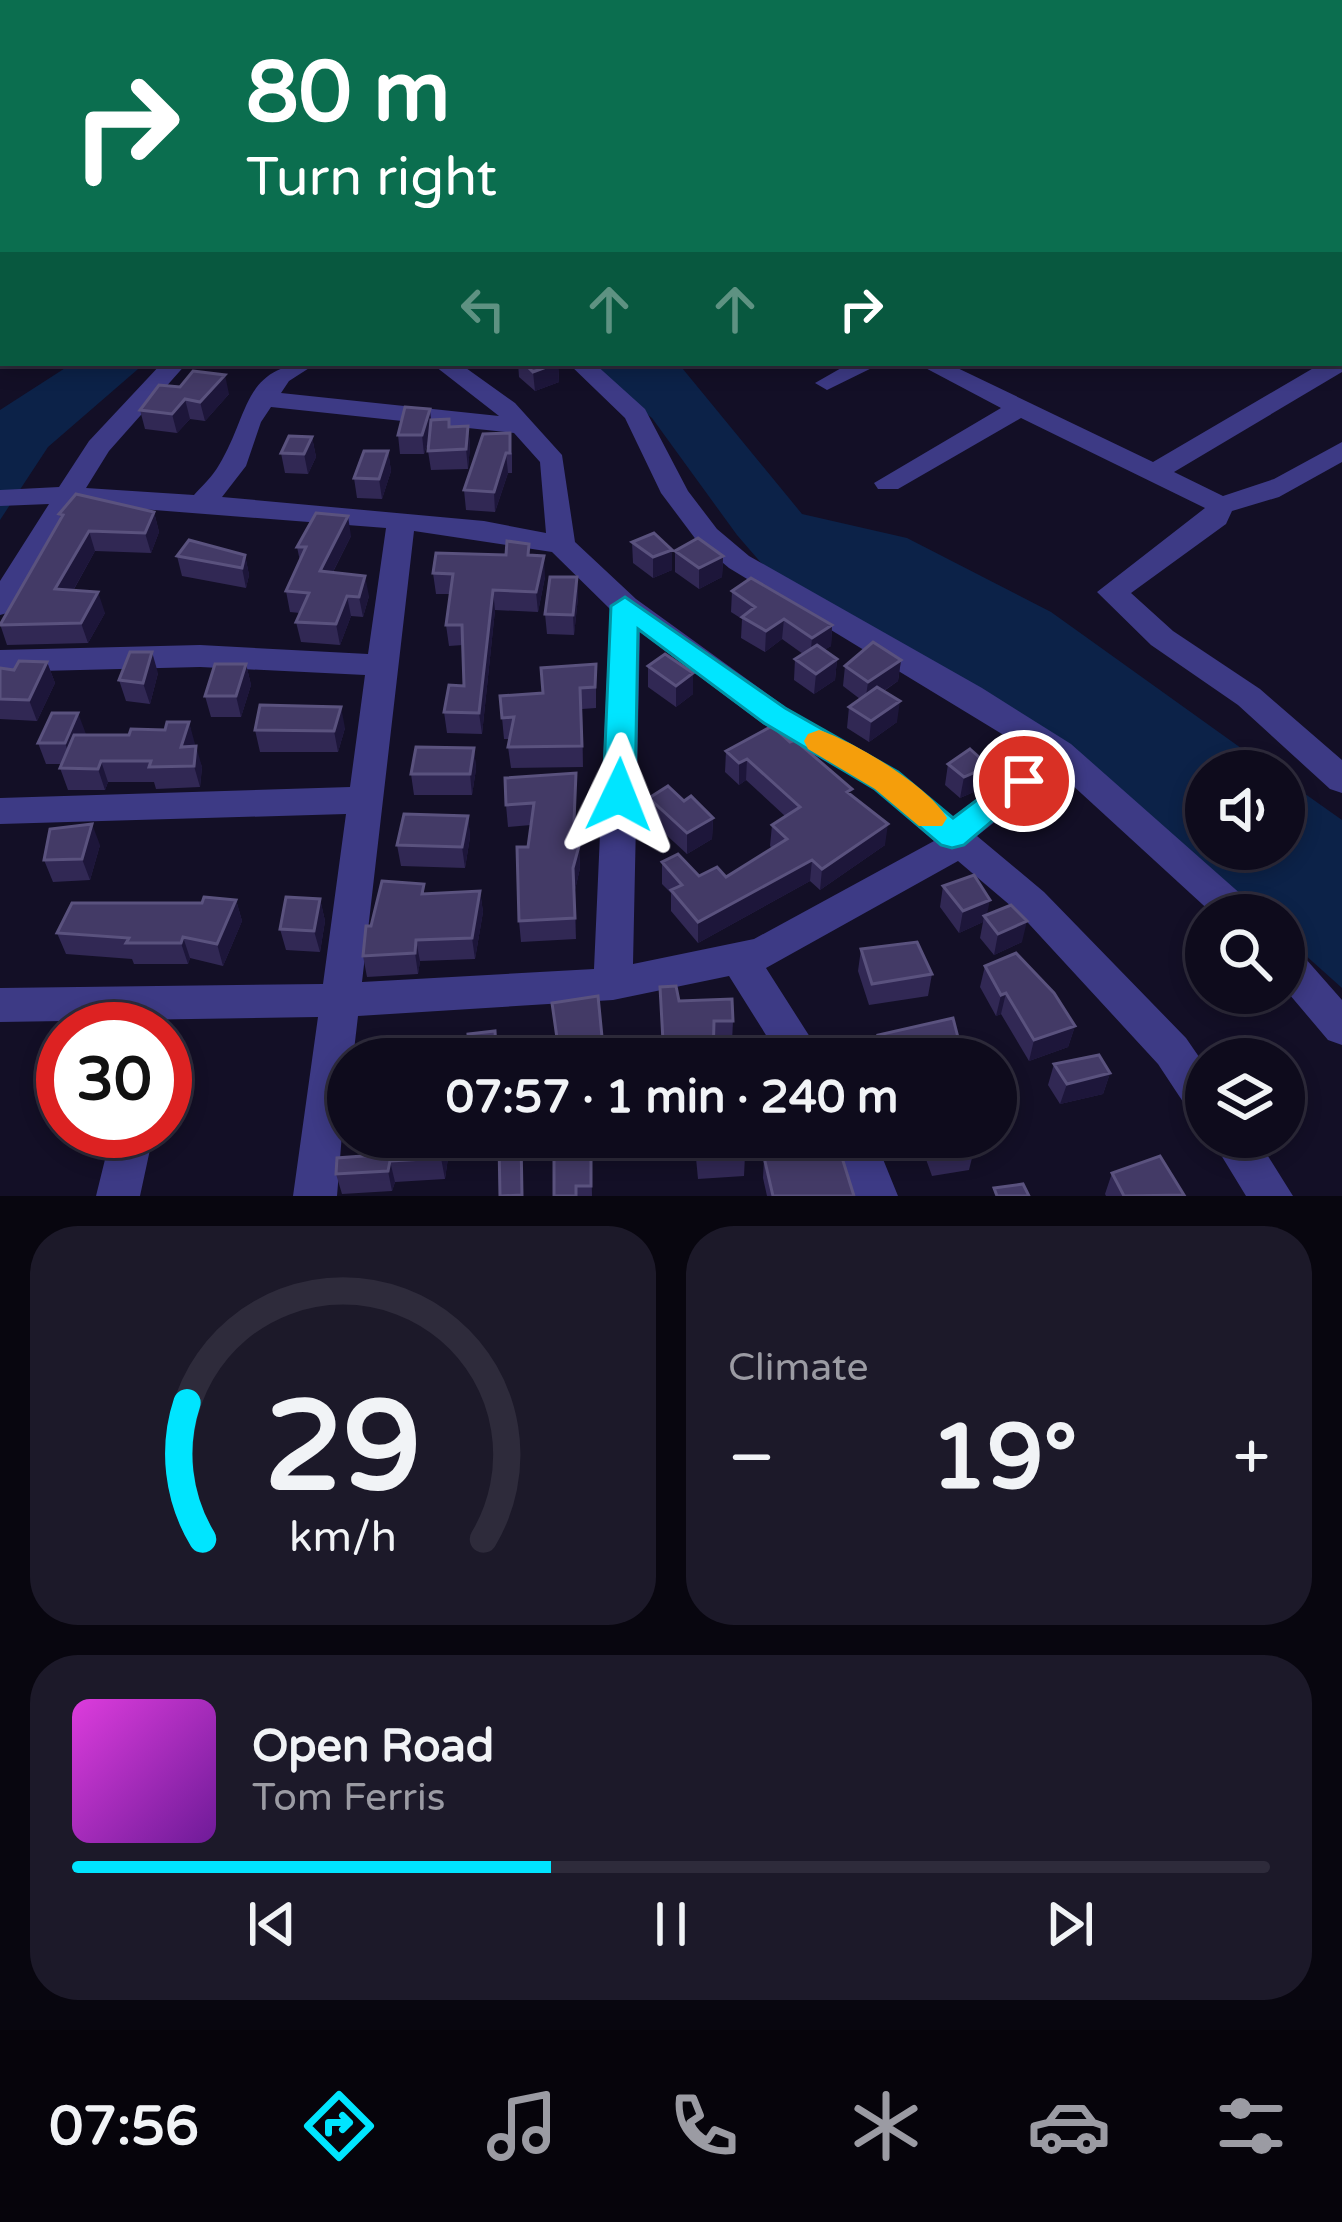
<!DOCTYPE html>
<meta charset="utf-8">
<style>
:root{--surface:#0e0b1c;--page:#1c1929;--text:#f1f3f6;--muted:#9b9ba3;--line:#2e2b3b;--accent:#00e5ff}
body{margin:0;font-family:"Varela Round",sans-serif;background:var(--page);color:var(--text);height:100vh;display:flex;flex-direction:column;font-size:45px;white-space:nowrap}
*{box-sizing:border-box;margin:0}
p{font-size:39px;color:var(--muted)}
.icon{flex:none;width:66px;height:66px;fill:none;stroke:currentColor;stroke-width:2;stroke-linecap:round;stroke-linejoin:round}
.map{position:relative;height:1196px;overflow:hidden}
.drawer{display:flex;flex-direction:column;gap:30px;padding:30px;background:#08060f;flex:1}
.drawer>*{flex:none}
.banner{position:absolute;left:0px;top:0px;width:1344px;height:366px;box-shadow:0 6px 18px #0003,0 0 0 3px var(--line);background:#0b6e4f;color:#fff;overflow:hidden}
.buttons{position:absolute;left:1185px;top:750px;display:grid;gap:24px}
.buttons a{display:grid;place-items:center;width:120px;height:120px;border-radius:50%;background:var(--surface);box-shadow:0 6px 18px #0003,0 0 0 3px var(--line);font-size:60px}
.speed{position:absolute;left:36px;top:1002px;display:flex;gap:24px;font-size:60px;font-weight:700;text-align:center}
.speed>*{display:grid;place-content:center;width:156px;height:156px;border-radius:50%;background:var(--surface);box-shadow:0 6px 18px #0003,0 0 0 3px var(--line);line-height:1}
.speed .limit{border:18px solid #d22;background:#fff;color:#111}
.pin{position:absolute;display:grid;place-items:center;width:102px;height:102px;color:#fff;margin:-51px;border:6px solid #fff;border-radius:50%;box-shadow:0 3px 12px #0007}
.me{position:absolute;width:132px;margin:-66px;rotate:2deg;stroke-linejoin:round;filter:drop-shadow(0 0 9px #0008)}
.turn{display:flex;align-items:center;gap:42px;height:252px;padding:0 48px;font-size:54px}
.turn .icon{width:156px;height:156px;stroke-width:2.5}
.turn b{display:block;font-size:84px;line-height:102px}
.lanes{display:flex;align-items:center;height:114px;padding:0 48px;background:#0003;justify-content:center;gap:60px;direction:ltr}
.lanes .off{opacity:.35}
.big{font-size:90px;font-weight:700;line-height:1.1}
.drawer .tile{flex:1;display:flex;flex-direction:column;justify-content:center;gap:18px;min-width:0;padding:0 42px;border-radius:48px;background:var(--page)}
.drawer .dial{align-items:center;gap:0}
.dial svg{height:312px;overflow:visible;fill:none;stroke:var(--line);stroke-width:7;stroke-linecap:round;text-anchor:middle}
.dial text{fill:var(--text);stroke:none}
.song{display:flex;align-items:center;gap:36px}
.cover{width:144px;height:144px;border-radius:18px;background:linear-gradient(135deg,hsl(300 70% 55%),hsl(280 70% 35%))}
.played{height:12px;border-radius:6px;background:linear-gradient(90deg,var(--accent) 40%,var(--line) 40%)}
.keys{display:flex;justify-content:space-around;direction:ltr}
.heat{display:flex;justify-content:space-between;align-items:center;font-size:66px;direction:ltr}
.drawer .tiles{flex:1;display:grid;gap:30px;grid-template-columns:1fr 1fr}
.tile:last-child{grid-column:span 2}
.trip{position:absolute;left:327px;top:1038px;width:690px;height:120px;border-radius:60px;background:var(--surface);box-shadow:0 6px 18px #0003,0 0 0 3px var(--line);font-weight:700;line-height:120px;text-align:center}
.tab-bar{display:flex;height:192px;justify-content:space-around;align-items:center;background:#06040b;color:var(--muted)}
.tab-bar .icon{width:84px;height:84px}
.tab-bar .on{color:var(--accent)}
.tab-bar b{font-size:54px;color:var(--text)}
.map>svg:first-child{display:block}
.water{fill:#0c2248}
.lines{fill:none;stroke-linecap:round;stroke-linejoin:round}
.minor{fill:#3d3a85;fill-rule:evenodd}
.major{fill:#c25bff;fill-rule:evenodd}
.wall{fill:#312854}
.shaded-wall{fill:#1d163a}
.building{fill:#433a66;stroke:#5a527e;stroke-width:3}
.route{fill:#00e5ff;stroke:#0095a6;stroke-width:3}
.slow{fill:#f59e0b}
</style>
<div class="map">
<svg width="1342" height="1196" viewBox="0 0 1342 1196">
<rect width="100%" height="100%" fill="#130f26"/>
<path class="water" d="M73,363H145L48,447L0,520V410Z
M581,363H678L802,514L907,538L1051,612L1273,771H1206V849H1284V779L1342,820V988L1284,936V915H1261L1144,811L793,600L737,535L652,418Z"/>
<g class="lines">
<path class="minor" d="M199,0H215L198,3Z
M363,0H379L362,3Z
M458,0H479L456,3Z
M783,0H799L781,3Z
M1022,0H1039L1041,3H1024Z
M1333,0H1342V5L1335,3Z
M1341,122H1342V134H1341Z
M3,132V144L0,145V133Z
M1341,157H1342V169H1341Z
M3,172V184L0,185V173Z
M1341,356L1342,372L1174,472L1223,496L1274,479L1342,442V462L1279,497L1232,511L1226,524L1131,593L1173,631L1260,689L1342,760V793L1330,789L1238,705L1151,645L1097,592L1205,508L1021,418L898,489H878L874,483L1001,408L916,363H947L1153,462L1322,363H1341Z
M162,363H187L109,451L86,488L194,495C202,486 213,476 219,465C250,415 242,363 317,363L289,381L281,393L499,416L431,363H459L515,403L562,455L575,542L636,599L787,708L899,772L953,817L1035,754L729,568L697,541L661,493L625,418L568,363H594L645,409L688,491L717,529L749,556L982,688L1071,744L1252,904L1258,915H1214L1058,772L977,836L1044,892L1186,1038L1206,1067V1120L1191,1114L1158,1064L1018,912L958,861L766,968L824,1059H781L729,976L613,1000L358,1016L353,1059H348L337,1196H293L318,1017L0,1022V988L323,984L346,814L0,824V798L350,787L365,675L200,667L0,672V650L200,645L368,654L386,528L77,504L11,612L0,615V581L49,504L0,506V490L59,487L89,441ZM271,407L514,433L540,462L546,533L484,521L222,497L246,466L261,422ZM414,531L552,552L610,609L594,969L362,982ZM640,632L763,724L875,790L934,841L754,939L633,964Z
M850,363H882L827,390L815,383Z
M1284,945L1298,950L1342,1000V1045L1328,1040L1284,988Z
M112,1131H154L140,1196H96Z
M832,1137H874L898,1196H854Z
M1210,1137H1256L1293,1196H1246Z"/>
<path class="major" d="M1341,234H1342V246H1341Z
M0,239H3V251H0Z"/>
</g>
<path class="wall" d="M518,363H558L559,382L535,391L519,377Z
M159,385L229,394L205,421L190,419L177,433L145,429L140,410Z
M449,419L450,427L468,426L470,446L468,469L431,470L428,451L430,437L424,454H400L398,435L431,420Z
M483,434L512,453V473H508L495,512L466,510L464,490Z
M312,437L316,457L308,474L285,473L281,453Z
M388,451L391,471L382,499L357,498L354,478Z
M154,512L159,532L151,553L95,551L73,591L105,613L88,643L7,645L0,624L61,519L59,514Z
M351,536L333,572L369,596L363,617L351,616L340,645L301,642L296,622L300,613L290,612L286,591L300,561L297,547Z
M632,542L672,570L653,578L633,563Z
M675,551L723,556L722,577L699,589L675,572Z
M245,555L249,575L246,588L182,576L177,556Z
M529,555L545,577L538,612L495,610L482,734L447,733L444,712L464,686L463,645L449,646L446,625L450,594H436L433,573Z
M577,577L578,597L574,635L547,634L545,614Z
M732,591L832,625L831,646L824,650L837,659L835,680L814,694L794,680L795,659L803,654L782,639L765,652L741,638L742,619L731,612Z
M901,660L898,681L884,691L897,722L869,742L847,728L849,707L860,699L843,686L845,666Z
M47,662L55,683L37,721L0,719V668L14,670Z
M246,664L251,685L241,717H211L205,696Z
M596,664V708L582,709L583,767L511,768L508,747L510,739H504L500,696L543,693Z
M648,666L693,694L676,707L648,687Z
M158,673L150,704L126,701L119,680Z
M189,722L194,746L202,767L200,787L156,789L154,782H108L105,790H68L60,768L61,764H46L38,743L86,734L129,735L165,730Z
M345,728L338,752H260L255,730Z
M474,748L476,769L472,795H414L411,774Z
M726,751L851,795L885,845L820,890L810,881L698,943L671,911V893L662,884V862L699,876L726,877L772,848L770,846L772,825L785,816L746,780L739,785L725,772Z
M948,764L989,766L985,787L960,798L945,785Z
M576,773L575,846H579L580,868L575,890L576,939L521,942L519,921L531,825L508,827L506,805Z
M649,798L684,801L713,818L712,839L687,854L649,819Z
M468,816L470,837L465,868L401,866L397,845Z
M100,845L90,880L53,882L44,860Z
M943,886L987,915L1022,942L994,955L980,938L983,922L959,933L940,907Z
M480,891L483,912L475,959L420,961L418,974L367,977L363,956L371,926L426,894Z
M320,899L325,921L320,952L286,950L280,929Z
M236,900L242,921L223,966L190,958L188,964H134L132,959L66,954L57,933Z
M861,949L932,974L928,996L869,1005L858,971Z
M985,966L1075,1026L1068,1047L1029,1061L1001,1014L996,1016L980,987Z
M660,987L679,1001L733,1021L732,1042H713V1059H663Z
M598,996L603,1059H559L552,1003Z
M495,1031L498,1059H467H470L468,1034Z
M878,1035L963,1057V1059H875Z
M1054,1064L1110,1073L1103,1094L1060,1104L1048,1085Z
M451,1137L445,1179L395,1182L392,1191L342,1194L336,1174Z
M694,1137H761L743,1139L745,1155L744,1176L698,1179Z
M918,1137H970L974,1150L969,1170L932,1176Z
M591,1151L592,1196H554Z
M764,1157L854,1196H767L763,1178Z
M1112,1173L1183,1196H1106L1105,1194Z"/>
<path class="shaded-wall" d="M558,363L559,382L535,391L533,372Z
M225,375L229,394L205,421L200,402Z
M185,399L190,419L177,433L172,414Z
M430,409L432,429L424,454L422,435Z
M468,426L470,446L468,469L466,449Z
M312,437L316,457L308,474L304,454Z
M388,451L391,471L382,499L379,479Z
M506,453L508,473L495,512L494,492Z
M154,512L159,532L151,553L145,533Z
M348,516L351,536L323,591L320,571Z
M89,531L95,551L62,610L55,589Z
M672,550V570L653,578V557Z
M245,555L249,575L246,588L242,568Z
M544,556L545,577L538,612L536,592Z
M723,556L722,577L699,589V568Z
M365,576L369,596L363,617L359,597Z
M577,577L578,597L574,635L573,615Z
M493,590L495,610L482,734L479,713Z
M98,592L105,613L88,643L81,623Z
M347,596L351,616L340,645L336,624Z
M784,619L782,639L765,652L766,631Z
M832,625L831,646L810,659L812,638Z
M152,652L158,673L150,704L143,683Z
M837,659L835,680L814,694L816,674Z
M901,660L898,681L865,703L868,682Z
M47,662L55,683L37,721L29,700Z
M246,664L251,685L241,717L236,696Z
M693,673V694L676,707V686Z
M900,701L897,722L869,742L871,721Z
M341,707L345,728L338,752L334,731Z
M78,713L86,734L73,765L65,743Z
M189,722L195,744L187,768L181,747Z
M196,746L202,767L200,787L194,766Z
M474,748L476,769L472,795L470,774Z
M747,759L746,780L739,785V763Z
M101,761L108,782L105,790L98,769Z
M989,766L985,787L960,798L964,777Z
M576,773L575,863L579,846L580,868L575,890L576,939L573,868Z
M468,816L470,837L465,868L462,847Z
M713,818L712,839L687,854V833Z
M92,824L100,845L90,880L82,859Z
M888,824L885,845L820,890L822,869Z
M812,860L810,881L698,943V922Z
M480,891L483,912L475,959L472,938Z
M320,899L325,921L320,952L314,931Z
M236,900L242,921L223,966L217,944Z
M990,900L986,919L984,916L983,922L959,933L963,911Z
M1027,921L1022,942L994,955L998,934Z
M183,937L190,958L188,964L181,943Z
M416,940L420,961L418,974L415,953Z
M1006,993L1001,1014L996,1016L1001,995Z
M1075,1026L1068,1047L1029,1061L1034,1040Z
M1110,1073L1103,1094L1060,1104L1067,1084Z
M444,1137H451L445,1179L441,1158Z
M390,1161L395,1182L392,1191L388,1171Z"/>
<path class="building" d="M524,363H557L533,372Z
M193,371L225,375L200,402L185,399L172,414L140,410L159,385L180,387Z
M405,407L430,409L422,435H398Z
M449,419V427L468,426L466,449L428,451L431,420Z
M510,433V453H506L494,492L464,490L483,434Z
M289,436L312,437L304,454L281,453Z
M364,451H388L379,479L354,478Z
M76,494L154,512L145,533L89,531L55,589L98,592L81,623L0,625L63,515L59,514Z
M316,513L348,516L320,571L365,576L359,597L347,596L336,624L296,622L309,593L286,591L306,547H297Z
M654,533L672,550L653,557L632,542Z
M698,538L723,556L699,568L675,551Z
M189,540L245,555L242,568L177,556Z
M507,541L529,544L528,555L544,556L536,592L493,590L479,713L444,712L449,685L464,686L462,625H446L453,574L433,573L436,553L506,555Z
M550,577H577L573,615L545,614Z
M751,578L832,625L812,638L784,619L766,631L742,617L755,607L732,591Z
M873,642L901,660L868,682L845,666Z
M817,645L837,659L816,674L795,659Z
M130,652H152L143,683L119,680Z
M665,654L693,673L676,686L648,666Z
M19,661L47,662L29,700L0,699V668L14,670Z
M215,664H246L236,696H205Z
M596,664L595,687L580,688L582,746L508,747L514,717L502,718L500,696L543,693L541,668Z
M877,687L900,701L871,721L849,707Z
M260,705L341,707L334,731L255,730Z
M52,713H78L65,743H38Z
M167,722H189L181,747L196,746L194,766L149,767L151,761H101L98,769L60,768L74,735H129L131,729L165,730Z
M772,726L790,742L795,740L852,789L847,792L888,824L822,869L812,860L698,922L671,890L682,885L662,862L678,854L699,876L717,867L726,877L787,839L772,825L800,807L747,759L739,763L726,751Z
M416,747L474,748L470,774H411Z
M970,749L989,766L964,777L948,764Z
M576,773L573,846H579L573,868L575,918L519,921L517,847H528L534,803L506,805L505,778Z
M668,786L684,801L691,796L713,818L687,833L649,798Z
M404,814L468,816L462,847L397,845Z
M92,824L82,859L44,860L50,829Z
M974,875L990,900L963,911L943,886Z
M382,881L424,884L422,894L480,891L472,938L416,940L415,953L363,956L366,926H371Z
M204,897L236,900L217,944L183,937L181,943H126L129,938L57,933L72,903H202Z
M286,897L320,899L314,931L280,929Z
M1011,905L1027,921L998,934L984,916Z
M917,942L932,974L872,984L861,949Z
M1016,953L1054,993L1075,1026L1034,1040L1006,993L1001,995L985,966Z
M676,986L679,1001L732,999L733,1021H714L713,1059H673V1040L663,1041L660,987Z
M598,996L603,1047L579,1050V1059H560L552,1003Z
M953,1018L963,1057L953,1059H885L878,1035Z
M495,1031L496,1048L469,1050L468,1034Z
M1099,1055L1110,1073L1067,1084L1054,1064Z
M393,1137H444L441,1158L390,1161L388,1171L336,1174L337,1158L390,1154Z
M697,1137H743L745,1155L699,1159Z
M930,1137H970L974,1150L937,1156Z
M521,1141L522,1195L500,1196L499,1143Z
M839,1148L854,1196H773L764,1157Z
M554,1149L591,1151V1186H576V1196H554Z
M1160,1156L1184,1195L1124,1196L1112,1173Z
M1023,1184L1029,1196H997L994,1188Z"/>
<path class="route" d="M625,597L785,708L898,772L953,818L1013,773H1035L1039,781L964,845L952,848L941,845L875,789L764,723L638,629L635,795L630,803H608L603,795L611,606Z"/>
<path class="slow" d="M819,730C853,741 929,786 947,818L942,826H919L875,789L808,749L804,741L808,734Z"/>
</svg>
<div class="buttons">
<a><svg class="icon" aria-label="sound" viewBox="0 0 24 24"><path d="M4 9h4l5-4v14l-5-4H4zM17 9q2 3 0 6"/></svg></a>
<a><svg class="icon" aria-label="search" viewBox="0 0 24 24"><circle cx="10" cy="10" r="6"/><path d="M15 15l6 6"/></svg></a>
<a><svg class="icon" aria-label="layers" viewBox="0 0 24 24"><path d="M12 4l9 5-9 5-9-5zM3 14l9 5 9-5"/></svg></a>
</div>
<div class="speed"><div class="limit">30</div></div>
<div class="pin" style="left:1024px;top:781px;background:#d93025"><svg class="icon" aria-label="arrive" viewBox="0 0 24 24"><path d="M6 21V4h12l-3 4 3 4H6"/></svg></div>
<svg class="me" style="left:619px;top:795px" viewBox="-20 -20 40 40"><path d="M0-17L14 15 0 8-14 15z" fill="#00e5ff" stroke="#fff" stroke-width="4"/></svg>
<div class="trip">07:57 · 1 min · 240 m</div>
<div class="banner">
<div class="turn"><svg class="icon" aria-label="right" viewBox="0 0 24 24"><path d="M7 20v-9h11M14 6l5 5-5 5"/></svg><div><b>80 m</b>Turn right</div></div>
<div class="lanes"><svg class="icon off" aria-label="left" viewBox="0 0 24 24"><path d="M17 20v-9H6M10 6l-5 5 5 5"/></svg><svg class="icon off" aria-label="ahead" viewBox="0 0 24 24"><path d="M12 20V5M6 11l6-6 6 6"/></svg><svg class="icon off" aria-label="ahead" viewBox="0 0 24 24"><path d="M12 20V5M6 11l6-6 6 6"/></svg><svg class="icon" aria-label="right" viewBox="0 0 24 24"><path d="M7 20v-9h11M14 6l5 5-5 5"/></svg></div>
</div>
</div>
<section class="drawer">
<div class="tiles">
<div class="tile dial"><svg viewBox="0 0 100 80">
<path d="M14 69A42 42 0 1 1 86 69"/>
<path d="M14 69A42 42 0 0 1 10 34" stroke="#00e5ff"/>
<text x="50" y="56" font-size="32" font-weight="700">29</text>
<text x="50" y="72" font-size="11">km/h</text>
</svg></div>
<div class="tile"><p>Climate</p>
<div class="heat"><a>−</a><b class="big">19°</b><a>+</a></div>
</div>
<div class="tile">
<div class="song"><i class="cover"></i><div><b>Open Road</b><p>Tom Ferris</p></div></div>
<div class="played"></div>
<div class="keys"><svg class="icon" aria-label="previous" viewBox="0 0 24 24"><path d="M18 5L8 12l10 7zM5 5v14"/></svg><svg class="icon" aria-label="pause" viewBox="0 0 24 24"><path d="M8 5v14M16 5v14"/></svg><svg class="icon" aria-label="next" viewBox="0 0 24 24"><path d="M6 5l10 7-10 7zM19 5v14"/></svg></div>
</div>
</div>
</section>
<nav class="tab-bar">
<b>07:56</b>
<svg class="icon on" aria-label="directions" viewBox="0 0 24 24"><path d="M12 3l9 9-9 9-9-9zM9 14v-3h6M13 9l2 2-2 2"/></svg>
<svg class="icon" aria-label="music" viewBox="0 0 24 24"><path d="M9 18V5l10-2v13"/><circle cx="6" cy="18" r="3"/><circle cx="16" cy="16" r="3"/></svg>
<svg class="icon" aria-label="phone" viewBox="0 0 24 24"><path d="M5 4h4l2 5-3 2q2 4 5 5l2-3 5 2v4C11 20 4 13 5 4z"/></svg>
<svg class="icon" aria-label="climate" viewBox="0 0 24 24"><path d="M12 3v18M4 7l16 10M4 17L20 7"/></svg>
<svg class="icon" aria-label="car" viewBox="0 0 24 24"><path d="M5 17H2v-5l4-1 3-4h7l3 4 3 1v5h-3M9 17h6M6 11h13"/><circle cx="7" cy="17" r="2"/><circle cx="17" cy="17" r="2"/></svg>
<svg class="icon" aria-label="filters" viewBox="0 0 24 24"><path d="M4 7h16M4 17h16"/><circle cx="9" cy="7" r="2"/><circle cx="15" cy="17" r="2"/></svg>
</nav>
